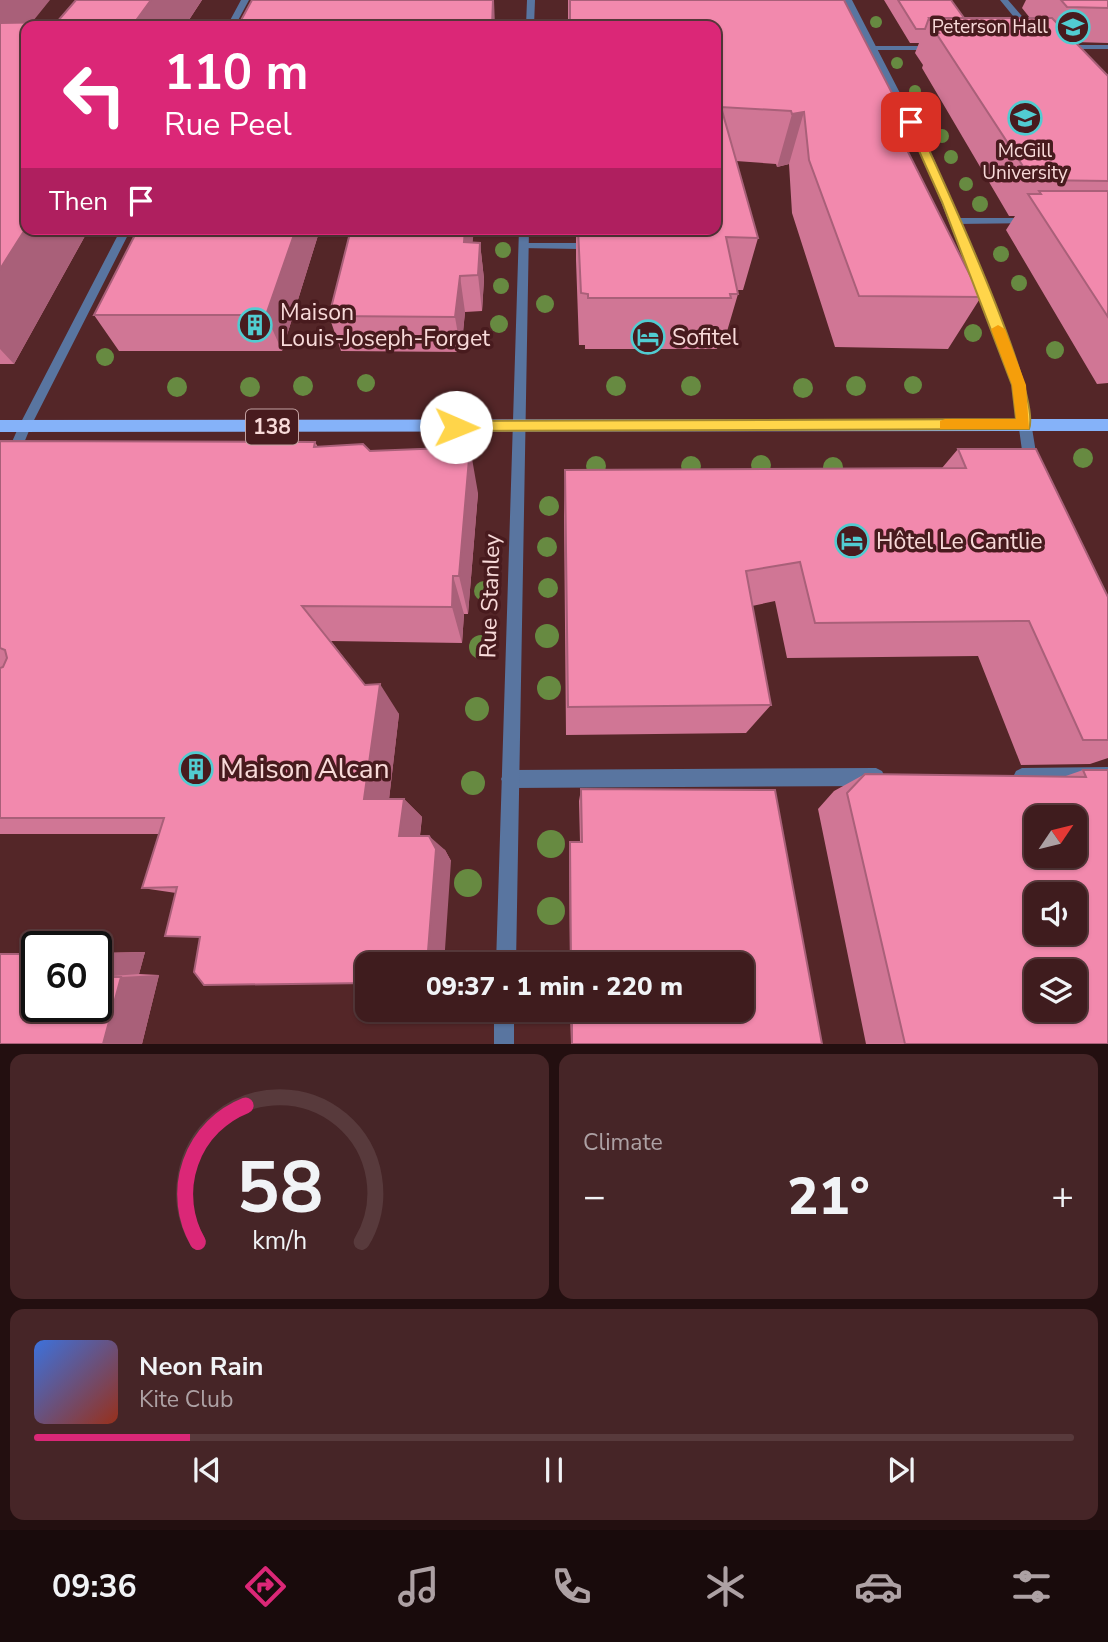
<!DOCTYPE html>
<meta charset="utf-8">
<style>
:root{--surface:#3f1c1e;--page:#462527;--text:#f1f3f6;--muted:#ada1a4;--line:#583a3c;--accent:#db2777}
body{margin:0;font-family:"Nunito Sans",sans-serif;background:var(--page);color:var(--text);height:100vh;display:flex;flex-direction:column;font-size:26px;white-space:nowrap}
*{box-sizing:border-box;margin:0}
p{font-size:23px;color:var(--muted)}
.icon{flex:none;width:38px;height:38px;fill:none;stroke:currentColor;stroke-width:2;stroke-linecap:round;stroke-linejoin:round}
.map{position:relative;height:1044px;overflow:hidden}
.side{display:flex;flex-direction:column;gap:10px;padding:10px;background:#230f10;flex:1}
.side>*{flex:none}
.banner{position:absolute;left:21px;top:21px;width:700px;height:214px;border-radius:14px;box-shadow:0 2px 5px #0004,0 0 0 2px var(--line);background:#db2777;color:#fff;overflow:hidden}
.needle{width:46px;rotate:55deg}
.buttons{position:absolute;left:1024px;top:805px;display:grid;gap:14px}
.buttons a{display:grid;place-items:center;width:63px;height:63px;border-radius:14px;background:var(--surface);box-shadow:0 2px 5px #0004,0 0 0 2px var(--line);font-size:35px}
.speed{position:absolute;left:21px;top:931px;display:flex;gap:14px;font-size:35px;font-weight:700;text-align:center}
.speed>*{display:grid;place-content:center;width:91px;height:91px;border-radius:50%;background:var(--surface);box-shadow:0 2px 5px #0004,0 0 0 2px var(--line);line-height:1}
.speed .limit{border:4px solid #111;border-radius:10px;background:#fff;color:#111}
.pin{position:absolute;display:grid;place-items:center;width:60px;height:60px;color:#fff;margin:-30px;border-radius:14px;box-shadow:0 4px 10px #0006}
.me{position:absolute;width:77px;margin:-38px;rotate:91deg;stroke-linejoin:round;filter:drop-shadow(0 0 5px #0008)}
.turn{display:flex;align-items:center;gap:24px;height:147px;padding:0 28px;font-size:32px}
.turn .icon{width:91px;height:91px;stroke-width:2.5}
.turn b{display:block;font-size:49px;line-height:60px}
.then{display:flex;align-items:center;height:66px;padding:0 28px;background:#0003;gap:14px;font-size:26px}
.big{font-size:52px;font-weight:800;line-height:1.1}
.side .card{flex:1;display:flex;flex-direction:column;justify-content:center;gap:10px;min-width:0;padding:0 24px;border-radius:14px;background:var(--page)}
.side .dial{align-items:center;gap:0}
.dial svg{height:182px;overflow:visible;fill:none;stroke:var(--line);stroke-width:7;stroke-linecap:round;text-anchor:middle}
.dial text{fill:var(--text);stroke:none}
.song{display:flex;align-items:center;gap:21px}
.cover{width:84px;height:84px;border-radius:10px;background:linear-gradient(135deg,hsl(220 70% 55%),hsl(10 70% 35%))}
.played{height:7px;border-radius:4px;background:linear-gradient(90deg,var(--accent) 15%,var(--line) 15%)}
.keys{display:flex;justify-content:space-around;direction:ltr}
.heat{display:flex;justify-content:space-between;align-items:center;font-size:38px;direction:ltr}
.side .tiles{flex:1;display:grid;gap:10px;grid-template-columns:1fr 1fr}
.card:last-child{grid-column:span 2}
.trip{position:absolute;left:355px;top:952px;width:399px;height:70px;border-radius:14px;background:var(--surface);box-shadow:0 2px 5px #0004,0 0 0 2px var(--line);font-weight:800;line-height:70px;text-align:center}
.tab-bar{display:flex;height:112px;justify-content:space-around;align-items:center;background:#190b0c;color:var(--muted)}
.tab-bar .icon{width:49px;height:49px}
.tab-bar .active{color:var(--accent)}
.tab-bar b{font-size:32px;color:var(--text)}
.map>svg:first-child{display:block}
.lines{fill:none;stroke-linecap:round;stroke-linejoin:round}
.service{fill:#5975a0;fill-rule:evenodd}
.minor{fill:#5975a0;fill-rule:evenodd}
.tertiary{fill:#5975a0;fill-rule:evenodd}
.primary{fill:#85b2f9;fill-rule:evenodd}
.tree{fill:#678a41}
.wall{fill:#d07695}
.shaded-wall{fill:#a96079}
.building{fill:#f289ad;stroke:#a96079;stroke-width:2;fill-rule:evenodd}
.route{fill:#ffd54a;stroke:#a68a30;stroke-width:2}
.slow{fill:#f59e0b}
.labels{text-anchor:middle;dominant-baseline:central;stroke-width:7;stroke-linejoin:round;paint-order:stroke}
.far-poi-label{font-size:19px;fill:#f8dad9;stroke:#481b1e;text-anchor:end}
.shield{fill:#481b1e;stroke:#c3a1a1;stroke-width:2}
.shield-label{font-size:21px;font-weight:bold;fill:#f8dad9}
.poi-label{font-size:23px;fill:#f8dad9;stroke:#481b1e;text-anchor:start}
.street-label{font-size:23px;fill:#f8dad9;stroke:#481b1e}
.near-poi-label{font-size:28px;fill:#f8dad9;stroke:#481b1e;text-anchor:start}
</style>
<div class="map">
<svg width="1108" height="1044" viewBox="0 0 1108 1044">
<rect width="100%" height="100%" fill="#542628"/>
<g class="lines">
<path class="service" d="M1000,0H1008L1033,29V33H1027Z
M1057,45H1108V49H1060L1056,47Z
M870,46H935L939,48L935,50H870Z
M1030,218L1034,219V223L955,224L950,221L955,218Z
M524,243H579L584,246L579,249L520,248V244Z
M1108,767V785L1022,786L1016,783L1013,777L1016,771L1022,768Z
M876,768L882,771L885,777L882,783L876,786L510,788L504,785L501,779L504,773L510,770Z"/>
<path class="minor" d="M241,0H249L235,26H227Z
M527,0H535L534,26H526Z
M121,229H131L31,426L7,484L5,488L0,490V469L19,426Z
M519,229H529L516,964H496Z
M494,1010H514V1044H494Z"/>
<path class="tertiary" d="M844,0H852L934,159L1005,333L1025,385L1038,465L1036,469L1031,470L1024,465L1013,385L993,333L924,159Z"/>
<path class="primary" d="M1108,419V431L0,432V420Z"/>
</g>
<g class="tree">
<circle cx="876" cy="22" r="6"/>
<circle cx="897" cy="63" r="6"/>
<circle cx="915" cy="91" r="6"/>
<circle cx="927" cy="111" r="6"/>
<circle cx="942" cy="136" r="7"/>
<circle cx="951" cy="157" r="7"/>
<circle cx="966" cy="184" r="7"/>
<circle cx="980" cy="204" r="8"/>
<circle cx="503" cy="250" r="8"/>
<circle cx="1001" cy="254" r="8"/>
<circle cx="1019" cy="283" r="8"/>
<circle cx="501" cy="286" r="8"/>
<circle cx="545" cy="304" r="9"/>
<circle cx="499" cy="324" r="9"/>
<circle cx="973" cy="333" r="9"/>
<circle cx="1055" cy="350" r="9"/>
<circle cx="105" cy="357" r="9"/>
<circle cx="366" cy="383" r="9"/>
<circle cx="913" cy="385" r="9"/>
<circle cx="303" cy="386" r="10"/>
<circle cx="616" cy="386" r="10"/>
<circle cx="691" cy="386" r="10"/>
<circle cx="856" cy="386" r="10"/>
<circle cx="177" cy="387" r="10"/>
<circle cx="250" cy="387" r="10"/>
<circle cx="803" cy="388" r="10"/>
<circle cx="1083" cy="458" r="10"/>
<circle cx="761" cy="465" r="10"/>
<circle cx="596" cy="466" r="10"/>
<circle cx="691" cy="466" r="10"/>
<circle cx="833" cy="467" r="10"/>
<circle cx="549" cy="506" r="10"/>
<circle cx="547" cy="547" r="10"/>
<circle cx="548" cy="588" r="10"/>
<circle cx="484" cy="591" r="10"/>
<circle cx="547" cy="636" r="12"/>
<circle cx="481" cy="647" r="12"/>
<circle cx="549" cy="688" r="12"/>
<circle cx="477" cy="709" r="12"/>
<circle cx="473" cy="783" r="12"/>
<circle cx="551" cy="844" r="14"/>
<circle cx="468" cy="883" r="14"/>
<circle cx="551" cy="911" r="14"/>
</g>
<path class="wall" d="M0,0L32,23L57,22L76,0H202L185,26H26V229L85,236L14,364H0Z
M568,0H844L911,130L904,145L981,297L948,349L835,347L792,213L789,164L777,167L776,164L736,161L758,238L743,290H737L738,294L723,345H718L717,349H585V345H579L576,260V229H716V26H568Z
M884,0H951L964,18H1030L1022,8L1026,0H1108V43L1075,42L1108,76V383L1097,384L1006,230L1015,216H1009L922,68L923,65L915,53L919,43H910Z
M131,229H320L282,351H119L94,315L135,236Z
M351,229H474L472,243H480L484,279L482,311L465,312L461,352L341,351L329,316Z
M0,441L315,442L318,447L370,451L478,493L468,614H464L462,643L331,641L365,685L399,714L389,799H404L422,817L420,836L445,850L451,861L200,937L176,893L142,888L159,834H0Z
M958,449L1108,597V758L1090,764L1021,765L978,656L787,658L775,601L752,606L771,705L746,733L566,735L564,516L565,470L942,468Z
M1083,770H1108V1044H866L818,809L834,791L865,774L1063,777Z
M581,789L822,1044H571L570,1010H742V964H570L569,850L570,842H580L579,801Z
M145,952L139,974L159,975L142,1044H0L96,953Z"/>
<path class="shaded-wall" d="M0,0H50L29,26L0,27Z
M151,0H202L185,26H132Z
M493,0H494L495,26H492Z
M804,112L789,164L777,167L792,114Z
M26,228V229H80L85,236L14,364L0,349V269Z
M296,229H320L282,351L266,315Z
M465,229H474L469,276L464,242Z
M480,243L484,279L482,311L478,275Z
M460,276L465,312L461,352L455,317Z
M470,447L478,493L468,614L459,576Z
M453,576L464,614L462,643L452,607Z
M380,684L399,714L387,817L364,799Z
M404,799L422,817L418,850L399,836Z
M429,836L445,850L451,861L444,964H427Z
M145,952L139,974L99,977L106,953Z
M159,975L142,1044H103L121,977Z"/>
<path class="building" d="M76,0H151L132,26H26V228L0,269V23L57,22Z
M252,0H493L492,26H244L245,25L239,24Z
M570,0H844L911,130H897L981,297L859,296L809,160L804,112L792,114L791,111L721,107L758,238L726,237L738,294H730L731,298H588V294L581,293L578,229H716V26H570Z
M898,0H951L964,18H929L925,29H916Z
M1061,0H1108V8L1067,7Z
M929,18H1052L1108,76V181L1032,180L936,33H939Z
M1039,191H1108V317L1028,194H1041Z
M138,229H296L266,315H94Z
M351,229H465L464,242L480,243L478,275L460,276L455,317L329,316Z
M0,441L315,442L314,447L363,444L370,451L470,447L459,576H453L452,607L302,606L365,685L380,684L364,799H404L399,836H429L436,849L427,964H368V983L204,985L194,972L200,937L165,936L177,887L142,888L164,818H0V668L3,667L7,658L5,650L0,648Z
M958,449H1036L1108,597V740H1083L1029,621L815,623L800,562L746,571L771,705L568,707L565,470L966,468Z
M1083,770H1108V1044H905L847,793L865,774L1086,777ZM1036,817H1074V856H1036ZM1036,894H1074V933H1036ZM1036,971H1074V1010H1036Z
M581,789L775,790L822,1044H572V1010H742V964H571L570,842H582Z
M96,953H106L99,977H121L103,1044H0V954H37V1006H96Z"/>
<path class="route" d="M911,119L916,122C937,167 1043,394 1029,429L451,431L449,427L456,421L1016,419L1012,385L942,202L906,122Z"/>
<path class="slow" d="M998,325L1005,329L1026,385L1029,429H940V421L945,419H1016L1012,385L991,329Z"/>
<defs>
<symbol id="university-ring" viewBox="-11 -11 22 22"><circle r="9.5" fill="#481b1e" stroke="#51ccd1" stroke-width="1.5"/><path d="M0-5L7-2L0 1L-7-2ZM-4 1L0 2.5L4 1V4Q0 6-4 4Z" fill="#51ccd1"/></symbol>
<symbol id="building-ring" viewBox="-11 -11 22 22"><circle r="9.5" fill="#481b1e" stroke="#51ccd1" stroke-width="1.5"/><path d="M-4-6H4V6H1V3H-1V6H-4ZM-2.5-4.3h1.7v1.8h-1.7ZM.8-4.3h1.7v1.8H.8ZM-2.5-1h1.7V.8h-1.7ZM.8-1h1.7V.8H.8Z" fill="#51ccd1"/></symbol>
<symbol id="hotel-ring" viewBox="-11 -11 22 22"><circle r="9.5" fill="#481b1e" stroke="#51ccd1" stroke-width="1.5"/><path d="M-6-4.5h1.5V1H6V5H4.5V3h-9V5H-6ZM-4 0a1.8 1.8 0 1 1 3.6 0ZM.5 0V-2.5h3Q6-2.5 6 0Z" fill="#51ccd1"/></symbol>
</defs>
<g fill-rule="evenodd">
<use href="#university-ring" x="1054" y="8" width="38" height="38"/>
<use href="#university-ring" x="1006" y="99" width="38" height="38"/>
<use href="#building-ring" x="236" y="306" width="38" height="38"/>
<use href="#hotel-ring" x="629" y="318" width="38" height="38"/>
<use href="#hotel-ring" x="833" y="522" width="38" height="38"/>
<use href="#building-ring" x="177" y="750" width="38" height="38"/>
</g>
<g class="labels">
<g class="far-poi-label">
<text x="1048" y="27">Peterson Hall</text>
<text x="1025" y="151" text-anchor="middle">McGill<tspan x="1025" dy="22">University</tspan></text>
</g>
<rect class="shield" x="246" y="409.5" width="52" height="35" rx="5"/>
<g class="shield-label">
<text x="272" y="427">138</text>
</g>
<g class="poi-label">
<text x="280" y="312">Maison<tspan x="280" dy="26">Louis-Joseph-Forget</tspan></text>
<text x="672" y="337">Sofitel</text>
<text x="876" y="541">Hôtel Le Cantlie</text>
</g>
<g class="street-label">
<text transform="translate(490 596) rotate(-88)">Rue Stanley</text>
</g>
<g class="near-poi-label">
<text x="220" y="769">Maison Alcan</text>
</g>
</g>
</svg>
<div class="buttons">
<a><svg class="needle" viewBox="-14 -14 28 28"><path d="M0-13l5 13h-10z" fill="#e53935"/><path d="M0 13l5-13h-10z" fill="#ada1a4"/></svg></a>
<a><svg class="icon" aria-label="sound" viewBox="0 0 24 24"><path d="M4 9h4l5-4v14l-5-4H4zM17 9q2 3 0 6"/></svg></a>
<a><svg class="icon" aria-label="layers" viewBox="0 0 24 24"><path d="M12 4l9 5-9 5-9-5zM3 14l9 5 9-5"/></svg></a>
</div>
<div class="speed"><div class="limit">60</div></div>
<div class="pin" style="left:911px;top:122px;background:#d93025"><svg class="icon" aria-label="arrive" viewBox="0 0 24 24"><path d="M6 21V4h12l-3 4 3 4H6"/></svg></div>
<svg class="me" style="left:456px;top:427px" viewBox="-20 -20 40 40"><circle r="19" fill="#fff"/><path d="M0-13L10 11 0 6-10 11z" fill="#ffd54a"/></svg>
<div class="trip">09:37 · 1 min · 220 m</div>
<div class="banner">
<div class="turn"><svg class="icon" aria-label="left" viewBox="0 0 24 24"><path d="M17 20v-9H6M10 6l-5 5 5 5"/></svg><div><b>110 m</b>Rue Peel</div></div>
<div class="then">Then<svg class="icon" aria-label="arrive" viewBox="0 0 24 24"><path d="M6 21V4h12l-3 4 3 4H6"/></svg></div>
</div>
</div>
<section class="side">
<div class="tiles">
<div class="card dial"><svg viewBox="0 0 100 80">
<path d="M14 69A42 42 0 1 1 86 69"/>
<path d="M14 69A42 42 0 0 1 35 9" stroke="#db2777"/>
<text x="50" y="56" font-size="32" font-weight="700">58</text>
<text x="50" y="72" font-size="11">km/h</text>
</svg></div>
<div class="card"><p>Climate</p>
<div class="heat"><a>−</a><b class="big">21°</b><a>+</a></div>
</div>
<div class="card">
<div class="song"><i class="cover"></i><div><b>Neon Rain</b><p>Kite Club</p></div></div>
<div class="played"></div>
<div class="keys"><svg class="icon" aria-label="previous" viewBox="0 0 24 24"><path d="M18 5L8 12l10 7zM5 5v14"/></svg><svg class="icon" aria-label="pause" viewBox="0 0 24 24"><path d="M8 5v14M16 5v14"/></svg><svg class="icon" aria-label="next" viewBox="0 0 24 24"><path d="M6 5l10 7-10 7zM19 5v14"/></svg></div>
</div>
</div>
</section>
<nav class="tab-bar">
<b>09:36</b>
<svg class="icon active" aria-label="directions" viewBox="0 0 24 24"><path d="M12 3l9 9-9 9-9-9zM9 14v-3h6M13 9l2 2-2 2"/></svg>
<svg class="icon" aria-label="music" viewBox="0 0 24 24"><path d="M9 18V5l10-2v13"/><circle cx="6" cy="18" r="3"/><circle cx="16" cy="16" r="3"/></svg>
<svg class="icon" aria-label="phone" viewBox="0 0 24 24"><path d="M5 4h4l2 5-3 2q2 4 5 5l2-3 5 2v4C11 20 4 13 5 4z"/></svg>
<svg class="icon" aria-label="climate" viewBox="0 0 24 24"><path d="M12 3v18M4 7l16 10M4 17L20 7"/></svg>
<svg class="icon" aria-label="car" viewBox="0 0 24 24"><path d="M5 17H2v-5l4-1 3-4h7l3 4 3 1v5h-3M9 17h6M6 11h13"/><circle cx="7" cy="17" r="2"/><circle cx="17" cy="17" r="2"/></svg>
<svg class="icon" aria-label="filters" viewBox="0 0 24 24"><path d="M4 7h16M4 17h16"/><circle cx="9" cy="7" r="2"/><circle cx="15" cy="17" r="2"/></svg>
</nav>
